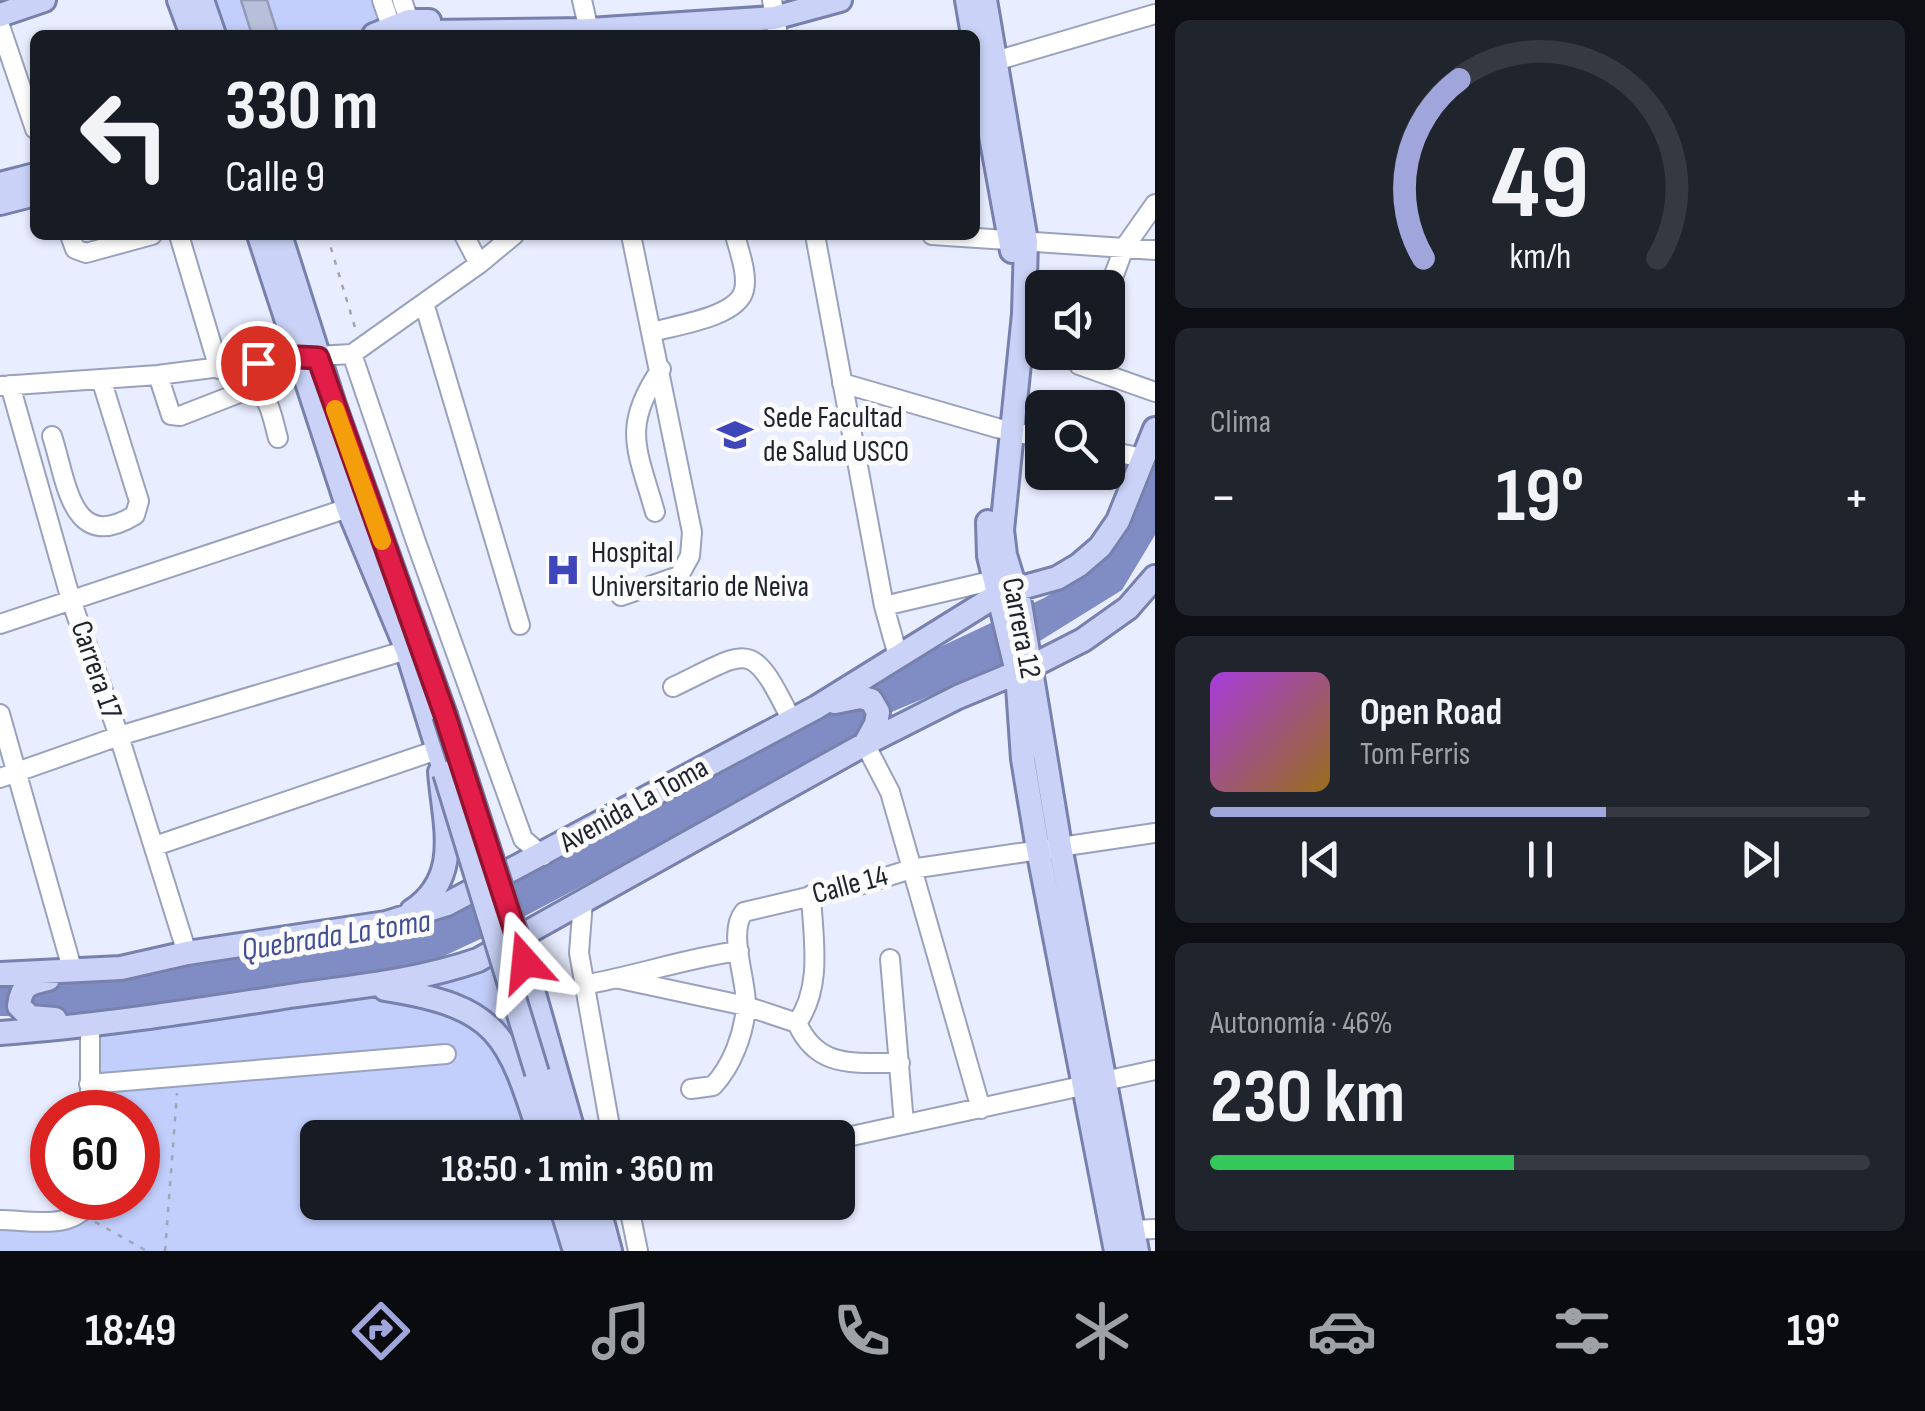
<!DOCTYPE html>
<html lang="es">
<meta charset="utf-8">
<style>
:root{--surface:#171b24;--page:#20242c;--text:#f1f3f6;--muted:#9ea1a6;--line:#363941;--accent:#a0a5db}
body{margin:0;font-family:"Sofia Sans Condensed",sans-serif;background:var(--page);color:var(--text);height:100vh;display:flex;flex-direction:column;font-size:38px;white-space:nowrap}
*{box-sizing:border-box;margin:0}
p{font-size:32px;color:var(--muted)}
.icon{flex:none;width:55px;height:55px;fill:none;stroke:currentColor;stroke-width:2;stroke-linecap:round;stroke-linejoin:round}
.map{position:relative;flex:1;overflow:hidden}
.details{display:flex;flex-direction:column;gap:20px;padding:20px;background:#0d0f14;width:770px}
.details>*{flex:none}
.top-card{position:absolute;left:30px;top:30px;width:950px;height:210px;border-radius:15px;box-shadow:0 2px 8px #0004;background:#171b24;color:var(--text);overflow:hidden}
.tools{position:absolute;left:1025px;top:270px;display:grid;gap:20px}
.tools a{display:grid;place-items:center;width:100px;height:100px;border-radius:15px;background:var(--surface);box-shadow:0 2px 8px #0004;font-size:50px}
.speed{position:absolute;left:30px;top:1090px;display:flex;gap:20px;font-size:50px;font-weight:700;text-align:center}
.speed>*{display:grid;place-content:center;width:130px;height:130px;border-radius:50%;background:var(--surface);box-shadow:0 2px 8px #0004;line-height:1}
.speed .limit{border:15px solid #d22;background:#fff;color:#111}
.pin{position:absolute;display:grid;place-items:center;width:85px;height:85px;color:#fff;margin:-42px;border:5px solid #fff;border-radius:50%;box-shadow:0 2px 10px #0007}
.me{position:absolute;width:110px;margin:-55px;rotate:342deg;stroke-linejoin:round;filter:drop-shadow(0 0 8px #0008)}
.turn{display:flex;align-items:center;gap:35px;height:210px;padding:0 30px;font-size:45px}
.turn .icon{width:130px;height:130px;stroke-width:2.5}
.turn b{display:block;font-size:70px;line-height:85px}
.big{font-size:75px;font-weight:700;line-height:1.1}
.details .card{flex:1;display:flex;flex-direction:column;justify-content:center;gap:15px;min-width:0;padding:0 35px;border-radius:15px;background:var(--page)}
.details .dial{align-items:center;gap:0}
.dial svg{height:260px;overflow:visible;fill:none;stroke:var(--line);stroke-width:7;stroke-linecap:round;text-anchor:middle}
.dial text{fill:var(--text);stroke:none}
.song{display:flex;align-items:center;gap:30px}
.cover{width:120px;height:120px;border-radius:15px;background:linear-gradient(135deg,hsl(280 70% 55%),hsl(40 70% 35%))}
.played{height:10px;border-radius:5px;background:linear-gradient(90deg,var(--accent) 60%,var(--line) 60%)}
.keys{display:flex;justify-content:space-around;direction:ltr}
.heat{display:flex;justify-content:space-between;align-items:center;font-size:55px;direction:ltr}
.charge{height:15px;border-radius:8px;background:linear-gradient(90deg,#34c759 46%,var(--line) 0)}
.trip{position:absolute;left:300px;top:1120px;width:555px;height:100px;border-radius:15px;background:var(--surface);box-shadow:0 2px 8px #0004;font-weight:700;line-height:100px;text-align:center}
.tabs{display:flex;height:160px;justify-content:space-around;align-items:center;background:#090b0e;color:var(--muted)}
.tabs .icon{width:70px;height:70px}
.tabs .active{color:var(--accent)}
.tabs b{font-size:45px;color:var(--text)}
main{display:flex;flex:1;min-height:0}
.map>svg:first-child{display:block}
.green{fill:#c2cefb}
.water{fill:#808dc5}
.building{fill:#b7bfdb;stroke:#949bb6;stroke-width:2.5}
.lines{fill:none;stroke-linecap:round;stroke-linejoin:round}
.minor-casing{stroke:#9aa1bc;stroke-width:22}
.major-casing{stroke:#7781ac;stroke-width:28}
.path{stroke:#a0a4b3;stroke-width:2.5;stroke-dasharray:5 8;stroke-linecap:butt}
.minor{stroke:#fff;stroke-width:18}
.major{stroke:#cad3f7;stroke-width:22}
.major-bridge-casing{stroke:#7781ac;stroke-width:28;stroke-linecap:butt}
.major-bridge{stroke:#cad3f7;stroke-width:22}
.route-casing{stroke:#92132f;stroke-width:25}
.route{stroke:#e11d48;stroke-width:18}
.slow{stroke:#f59e0b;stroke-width:18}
.labels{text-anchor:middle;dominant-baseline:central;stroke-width:10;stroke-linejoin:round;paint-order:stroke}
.poi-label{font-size:30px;fill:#1f212c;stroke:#fbfbfb;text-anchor:start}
.street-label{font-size:30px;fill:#1f212c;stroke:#fbfbfb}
.water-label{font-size:32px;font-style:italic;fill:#434f95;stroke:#fbfbfb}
</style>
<main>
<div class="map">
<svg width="1155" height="1251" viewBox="0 0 1155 1251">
<rect width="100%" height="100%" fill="#e8edff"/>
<path class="green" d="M202,0H402L411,35H214Z
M492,953L516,1037L504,1040L541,1137L318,1138V1202L560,1203L575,1251H0V1220L61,1221L90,1198H138V1112H90L92,1031Z"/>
<path class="water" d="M1155,454V535L1122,590L998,667L887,714L779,782L487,936L433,961L90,1017L0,1016V976L411,927L891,670L1044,598L1090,570L1125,532Z"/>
<path class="building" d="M241,0H267L278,35H252Z"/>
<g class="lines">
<defs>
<path id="minor" d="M382,0L394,35
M402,0L412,29
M582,0L590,35
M772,0L778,35
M0,26L35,129
M985,64L1155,14
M70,235L75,249L86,253L152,235
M179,235L219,369
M464,235L479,264
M815,235L884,606L898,656
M932,235L1155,250
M1108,291L1124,248L1155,204
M424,303L520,625
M652,332C676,325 738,317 744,290C748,274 739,251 735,235
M1084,352L1079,365L1155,392
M352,354L416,542L523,839L543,856
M158,375L171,415L180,416L252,388C270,394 273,421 278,438
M842,383L997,428L1042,438
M10,385L71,600L119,736L187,953
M0,386L158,375L298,357L352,354L479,264L514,235
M52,436C67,482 71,554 135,515L139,501L101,379
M1108,451L1144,458
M655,512C637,449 621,427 661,369
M621,596L679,576L690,556L692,532L631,235
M884,606L995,580
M0,624L348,508
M673,687C749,651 750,636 791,719
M0,714L73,972
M865,744L890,792L981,1109
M0,778L119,736L407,650
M155,846L437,750
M583,901L579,953L612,1138
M890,959L904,1124
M620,979L746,1006L797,1023C818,1070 855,1062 900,1063
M583,985C636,976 686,958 739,951
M797,1023C823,986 813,938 811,895
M89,1084L446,1054
M691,1089L713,1086C732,1066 744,1034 746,1006C747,981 727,932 744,912L867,883L911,869L1155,833
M90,1112V1027
M838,1139L1155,1070
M628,1202L638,1251
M0,1220C30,1220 78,1232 90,1198
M1133,1230L1155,1229"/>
<path id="major" d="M179,0L192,35
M202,0L214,35
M967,0L973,35
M985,0L1026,241L1024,314L1002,530L1005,555L1020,604L1060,846L1137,1251
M0,15L44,0
M374,35L409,21H429
M411,35L429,32L589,30L774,18L840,0
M975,48L1012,251
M0,184L35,175
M0,203L35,194
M259,235L348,508L407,650L445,773
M280,235L334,405L445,715
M988,522L989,556L1017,672L1023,759L1038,849L1116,1251
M835,702L860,697L871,700L878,712L876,724L865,744
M412,911C463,877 444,824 440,772
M525,962L575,1138
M0,974L121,968L187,953L386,923L447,904L817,707L999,594L1057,578L1079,565L1100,547L1118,521L1155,429
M48,979C29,983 21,985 19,1006L30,1017L55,1019
M385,989C499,1007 508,1034 541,1138
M0,1033C98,1026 193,1011 290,996C353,987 418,981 478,960L865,744L958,697L1030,667L1083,640L1128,608L1155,577
M537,1073L558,1138
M560,1202L575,1251
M578,1202L592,1251
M597,1202L610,1251"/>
</defs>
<use href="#minor" class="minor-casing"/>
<use href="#major" class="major-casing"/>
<path class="path" d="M327,235L357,334
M95,1222L147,1251
M165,1251L177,1093"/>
<use href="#minor" class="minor"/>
<use href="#major" class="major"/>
<defs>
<path id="major-bridge" d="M445,715L525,962
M445,773L537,1073"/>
</defs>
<use href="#major-bridge" class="major-bridge-casing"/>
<use href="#major-bridge" class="major-bridge"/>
</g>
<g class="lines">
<defs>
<path id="route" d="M258,363L298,357L318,358L445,715L525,962"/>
</defs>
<use href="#route" class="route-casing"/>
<use href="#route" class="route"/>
<path class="slow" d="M335,409L382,541"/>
</g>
<defs>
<symbol id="university-bare" viewBox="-9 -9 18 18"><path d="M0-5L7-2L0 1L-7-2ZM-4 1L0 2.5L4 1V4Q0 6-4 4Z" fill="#3e46ba" stroke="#fbfbfb" stroke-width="2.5" paint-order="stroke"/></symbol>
<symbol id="hospital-bare" viewBox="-9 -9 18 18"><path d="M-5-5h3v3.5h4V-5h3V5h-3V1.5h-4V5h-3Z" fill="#3e46ba" stroke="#fbfbfb" stroke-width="2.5" paint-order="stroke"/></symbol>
</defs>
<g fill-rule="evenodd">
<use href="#university-bare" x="710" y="410" width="50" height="50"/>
<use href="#hospital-bare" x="538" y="545" width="50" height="50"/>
</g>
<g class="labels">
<g class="poi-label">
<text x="763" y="418">Sede Facultad<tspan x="763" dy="34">de Salud USCO</tspan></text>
<text x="591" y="553">Hospital<tspan x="591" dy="34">Universitario de Neiva</tspan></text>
</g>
<g class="street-label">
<text transform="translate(1021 628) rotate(79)">Carrera 12</text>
<text transform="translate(96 670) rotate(71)">Carrera 17</text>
<text transform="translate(634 805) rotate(-29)">Avenida La Toma</text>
<text transform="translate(850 885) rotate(-15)">Calle 14</text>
</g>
<g class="water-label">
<text transform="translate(336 936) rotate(-9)">Quebrada La toma</text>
</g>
</g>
</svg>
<div class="tools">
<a><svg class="icon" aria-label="sound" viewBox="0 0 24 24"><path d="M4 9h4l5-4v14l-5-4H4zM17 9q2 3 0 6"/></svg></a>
<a><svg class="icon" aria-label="search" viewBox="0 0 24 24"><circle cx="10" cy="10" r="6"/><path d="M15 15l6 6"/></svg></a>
</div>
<div class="speed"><div class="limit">60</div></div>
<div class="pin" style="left:258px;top:363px;background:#d93025"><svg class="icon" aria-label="arrive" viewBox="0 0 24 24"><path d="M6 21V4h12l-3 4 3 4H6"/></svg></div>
<svg class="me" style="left:525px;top:962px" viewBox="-20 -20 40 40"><path d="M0-17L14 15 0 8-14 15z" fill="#e11d48" stroke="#fff" stroke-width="4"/></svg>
<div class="trip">18:50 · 1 min · 360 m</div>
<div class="top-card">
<div class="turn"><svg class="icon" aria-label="left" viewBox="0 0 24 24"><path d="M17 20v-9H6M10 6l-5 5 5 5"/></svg><div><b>330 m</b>Calle 9</div></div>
</div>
</div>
<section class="details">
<div class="card dial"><svg viewBox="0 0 100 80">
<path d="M14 69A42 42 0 1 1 86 69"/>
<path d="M14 69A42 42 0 0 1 25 14" stroke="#a0a5db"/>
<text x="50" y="56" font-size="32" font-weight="700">49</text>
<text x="50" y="72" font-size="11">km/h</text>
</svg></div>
<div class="card"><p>Clima</p>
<div class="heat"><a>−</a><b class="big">19°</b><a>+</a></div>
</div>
<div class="card">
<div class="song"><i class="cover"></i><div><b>Open Road</b><p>Tom Ferris</p></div></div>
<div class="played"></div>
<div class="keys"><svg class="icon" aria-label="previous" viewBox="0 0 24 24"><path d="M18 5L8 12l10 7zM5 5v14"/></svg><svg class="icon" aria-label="pause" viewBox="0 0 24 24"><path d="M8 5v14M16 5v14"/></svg><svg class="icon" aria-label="next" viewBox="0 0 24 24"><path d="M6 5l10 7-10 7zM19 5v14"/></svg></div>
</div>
<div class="card"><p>Autonomía · 46%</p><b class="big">230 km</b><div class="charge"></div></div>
</section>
</main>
<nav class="tabs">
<b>18:49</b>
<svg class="icon active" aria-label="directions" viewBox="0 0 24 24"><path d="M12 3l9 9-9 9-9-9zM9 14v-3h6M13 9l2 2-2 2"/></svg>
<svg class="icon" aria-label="music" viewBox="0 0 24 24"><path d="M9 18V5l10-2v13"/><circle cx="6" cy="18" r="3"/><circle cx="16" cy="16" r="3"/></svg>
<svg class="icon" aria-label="phone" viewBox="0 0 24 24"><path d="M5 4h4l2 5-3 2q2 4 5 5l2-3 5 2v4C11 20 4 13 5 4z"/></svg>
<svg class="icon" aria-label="climate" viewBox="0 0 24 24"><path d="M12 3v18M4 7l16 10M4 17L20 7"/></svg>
<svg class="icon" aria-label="car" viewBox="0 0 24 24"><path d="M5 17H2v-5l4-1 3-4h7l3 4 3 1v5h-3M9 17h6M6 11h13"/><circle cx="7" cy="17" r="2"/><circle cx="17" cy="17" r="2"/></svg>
<svg class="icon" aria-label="filters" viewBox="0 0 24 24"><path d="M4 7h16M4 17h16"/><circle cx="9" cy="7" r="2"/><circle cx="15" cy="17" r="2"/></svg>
<b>19°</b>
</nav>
